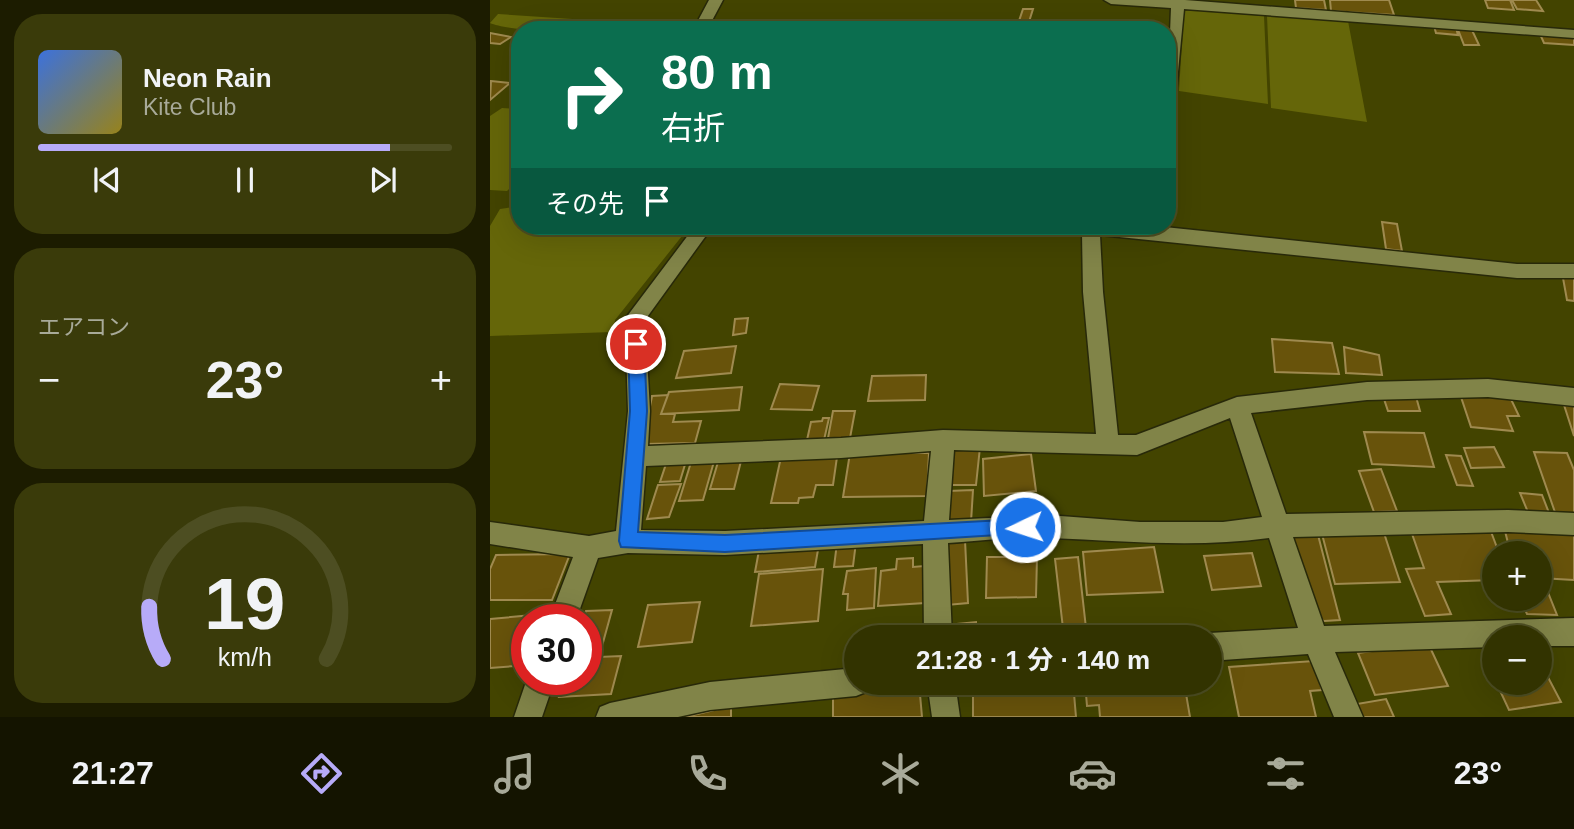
<!DOCTYPE html>
<html lang="ja">
<meta charset="utf-8">
<style>
:root{--surface:#323300;--page:#3a3b0a;--text:#f1f3f6;--muted:#a8aa99;--line:#4d4e22;--accent:#b7abf8}
body{margin:0;font-family:Arial,"Noto Sans JP",sans-serif;background:var(--page);color:var(--text);height:100vh;display:flex;flex-direction:column;font-size:26px;white-space:nowrap}
*{box-sizing:border-box;margin:0}
p{font-size:23px;color:var(--muted)}
.icon{flex:none;width:38px;height:38px;fill:none;stroke:currentColor;stroke-width:2;stroke-linecap:round;stroke-linejoin:round}
.map{position:relative;flex:1;overflow:hidden}
.sheet{display:flex;flex-direction:column;gap:14px;padding:14px;background:#1c1c00;width:490px}
.sheet>*{flex:none}
.hud{position:absolute;left:21px;top:21px;width:665px;height:214px;border-radius:28px;box-shadow:0 7px 28px #0002,0 0 0 2px var(--line);background:#0b6e4f;color:#fff;overflow:hidden}
.controls{position:absolute;left:992px;top:541px;display:grid;gap:14px}
.controls a{display:grid;place-items:center;width:70px;height:70px;border-radius:50%;background:var(--surface);box-shadow:0 7px 28px #0002,0 0 0 2px var(--line);font-size:35px}
.speed{position:absolute;left:21px;top:604px;display:flex;gap:14px;font-size:35px;font-weight:700;text-align:center}
.speed>*{display:grid;place-content:center;width:91px;height:91px;border-radius:50%;background:var(--surface);box-shadow:0 7px 28px #0002,0 0 0 2px var(--line);line-height:1}
.speed .limit{border:10px solid #d22;background:#fff;color:#111}
.pin{position:absolute;display:grid;place-items:center;width:60px;height:60px;color:#fff;margin:-30px;border:4px solid #fff;border-radius:50%;box-shadow:0 2px 7px #0007}
.me{position:absolute;width:77px;margin:-38px;rotate:266deg;stroke-linejoin:round;filter:drop-shadow(0 0 5px #0008)}
.turn{display:flex;align-items:center;gap:24px;height:147px;padding:0 35px;font-size:32px}
.turn .icon{width:91px;height:91px;stroke-width:2.5}
.turn b{display:block;font-size:49px;line-height:60px}
.then{display:flex;align-items:center;height:66px;padding:0 35px;background:#0003;gap:14px;font-size:26px}
.big{font-size:52px;font-weight:700;line-height:1.1}
.sheet .tile{flex:1;display:flex;flex-direction:column;justify-content:center;gap:10px;min-width:0;padding:0 24px;border-radius:28px;background:var(--page)}
.sheet .dial{align-items:center;gap:0}
.dial svg{height:182px;overflow:visible;fill:none;stroke:var(--line);stroke-width:7;stroke-linecap:round;text-anchor:middle}
.dial text{fill:var(--text);stroke:none}
.song{display:flex;align-items:center;gap:21px}
.cover{width:84px;height:84px;border-radius:10px;background:linear-gradient(135deg,hsl(220 70% 55%),hsl(50 70% 35%))}
.played{height:7px;border-radius:4px;background:linear-gradient(90deg,var(--accent) 85%,var(--line) 85%)}
.keys{display:flex;justify-content:space-around;direction:ltr}
.heat{display:flex;justify-content:space-between;align-items:center;font-size:38px;direction:ltr}
.trip{position:absolute;left:354px;top:625px;width:378px;height:70px;border-radius:35px;background:var(--surface);box-shadow:0 7px 28px #0002,0 0 0 2px var(--line);font-weight:700;line-height:70px;text-align:center}
.tab-bar{display:flex;height:112px;justify-content:space-around;align-items:center;background:#141400;color:var(--muted)}
.tab-bar .icon{width:49px;height:49px}
.tab-bar .active{color:var(--accent)}
.tab-bar b{font-size:32px;color:var(--text)}
main{display:flex;flex:1;min-height:0}
.map>svg:first-child{display:block}
.green{fill:#656609}
.building{fill:#68530b;stroke:#9f8a4f;stroke-width:2}
.lines{fill:none;stroke-linecap:round;stroke-linejoin:round}
.street-casing{stroke:#282909;stroke-width:3}
.street{fill:#818448;fill-rule:evenodd}
.route{fill:#1a73e8;stroke:#114b97;stroke-width:2}
</style>
<main>
<section class="sheet">
<div class="tile">
<div class="song"><i class="cover"></i><div><b>Neon Rain</b><p>Kite Club</p></div></div>
<div class="played"></div>
<div class="keys"><svg class="icon" aria-label="previous" viewBox="0 0 24 24"><path d="M18 5L8 12l10 7zM5 5v14"/></svg><svg class="icon" aria-label="pause" viewBox="0 0 24 24"><path d="M8 5v14M16 5v14"/></svg><svg class="icon" aria-label="next" viewBox="0 0 24 24"><path d="M6 5l10 7-10 7zM19 5v14"/></svg></div>
</div>
<div class="tile"><p>エアコン</p>
<div class="heat"><a>−</a><b class="big">23°</b><a>+</a></div>
</div>
<div class="tile dial"><svg viewBox="0 0 100 80">
<path d="M14 69A42 42 0 1 1 86 69"/>
<path d="M14 69A42 42 0 0 1 8 46" stroke="#b7abf8"/>
<text x="50" y="56" font-size="32" font-weight="700">19</text>
<text x="50" y="72" font-size="11">km/h</text>
</svg></div>
</section>
<div class="map">
<svg width="1084" height="717" viewBox="0 0 1084 717">
<rect width="100%" height="100%" fill="#434400"/>
<path class="green" d="M701,10L774,16L778,104L689,91L694,11Z
M8,14L128,22C124,24 119,29 114,30C94,35 18,31 0,23Z
M777,16L858,21L877,122L781,108Z
M12,108L30,109V178L17,191L0,190V116Z
M30,206V226H200L125,320L123,332L0,336V226L10,209Z"/>
<path class="building" d="M805,0H834L836,10L806,8Z
M840,0H899L904,15L841,11Z
M995,0H1020L1024,10L998,8Z
M1022,0H1046L1053,11L1027,9Z
M533,9H543L538,25L528,24Z
M944,26L966,28L968,35L946,33Z
M967,27L981,28L989,45H974Z
M0,33L21,37L10,44L0,43Z
M1050,34L1084,36V45L1054,43Z
M1,81L20,83L0,100Z
M892,222L907,224L912,251L896,249Z
M1073,278H1084V301L1077,300Z
M258,318L256,333L243,335L245,319Z
M782,339L842,343L849,374L785,372Z
M246,346L241,373L186,378L194,351Z
M854,347L889,355L892,375L856,373Z
M436,375L435,400L378,401L382,376Z
M290,384L329,386L322,410L281,409Z
M252,387L249,410L171,414L179,392Z
M892,393H925L930,411H898Z
M970,394L1019,395L1029,416H1017L1023,431L981,427Z
M178,395L171,414H185L183,422L211,421L205,443L153,444L162,396Z
M1074,405L1084,406V436Z
M343,411H365L360,438H338Z
M333,418H339L334,440H317L321,422L332,421Z
M874,432L934,433L944,467L882,464Z
M463,447H490L486,485H458Z
M1004,447L1014,467L981,468L974,448Z
M1044,452L1077,453L1084,470V518H1067Z
M360,453H439L437,496L353,497Z
M541,454L546,491L494,496L493,459Z
M956,455L971,456L983,486L967,485Z
M291,457H347L343,485H326L323,497L309,498L308,503H281Z
M178,458H197L190,481L170,482Z
M225,458L213,500L189,501L202,459Z
M251,461L244,489H220L228,462Z
M891,469L907,511L884,512L869,471Z
M191,484L179,517L157,519L168,485Z
M483,490L481,522L455,524L458,491Z
M1030,493L1052,495L1061,518L1040,517Z
M1014,527L1084,533V580L1050,578V553L1020,551Z
M1000,529L1009,553H1004V580L947,582L961,614L935,616L916,569L934,568L921,531Z
M827,531L850,620L834,621L824,615L796,532Z
M894,533L910,582L845,584L832,534Z
M455,540H475L478,603L457,605Z
M366,542L363,566L344,567L347,543Z
M329,544L325,567L265,572L270,545Z
M664,547L673,592L597,595L593,552Z
M762,553L771,586L722,590L714,556Z
M80,554L62,600H0V569L6,555Z
M497,557H547L546,597L496,598Z
M588,557L597,637H574L565,559Z
M423,558V567L434,566L435,603L388,606L391,571L406,569L407,559Z
M386,568L384,608L357,610L358,594H353L357,571Z
M333,569L328,621L261,626L269,574Z
M1050,585H1055L1067,615L1037,614L1030,598H1050Z
M210,602L202,642L148,647L158,605Z
M122,610L109,657L131,656L121,694L69,697L74,679H96V620H93L96,611Z
M54,614L52,620H37V665L0,668V619Z
M486,622V637H456L457,625Z
M938,643L958,686L885,695L868,653Z
M824,661L832,690L820,691L826,717H749L739,667Z
M1050,662L1071,702L1019,710L1006,682H1050Z
M483,682H583L586,717H483Z
M595,682H694L700,717H610L609,705L597,706Z
M429,683L432,717H343V697Z
M896,699L904,717H872L867,704Z
M241,706V717H195Z"/>
<g class="lines">
<defs>
<path id="street" d="M219,0H233L217,30H203Z
M614,0H695L1084,30V38L694,9L685,103L677,108L681,8L621,4Z
M205,226H223L155,320L160,411L158,446L351,438L453,430L606,434L593,292L592,233L573,232L564,226H665L1027,264H1084V278H1027L610,235L613,292L628,435H646L747,397L877,382L998,379L1084,388V406L998,397L877,400L761,413L796,514L1018,510L1084,513V535L1018,532L803,537L834,626L1084,618V646H1050V637H1004V647L845,652L873,717H844L818,654L719,661V637H710L719,633L808,628L779,538C705,548 634,541 560,538C526,536 491,541 458,543L462,637H434L433,544L235,555L138,553L108,558L86,620H59L83,557L0,544V522L99,536L126,531L138,411L135,319ZM740,418L772,517L733,522H650L557,515L459,520L464,450L647,455ZM441,451L434,521L235,531L151,530L156,466L351,458Z
M366,668V682H380L376,692L366,696L220,710L188,717H106L110,707L120,703L220,682Z
M37,679H65L52,717H24Z
M437,682H465L470,717H442Z"/>
</defs>
<use href="#street" class="street-casing"/>
<use href="#street" class="street"/>
</g>
<path class="route" d="M146,338L154,344L157,411L148,532L235,535L535,519L541,521L544,527L541,533L235,552L131,547L129,541L140,411L138,344Z"/>
</svg>
<div class="controls">
<a>+</a>
<a>−</a>
</div>
<div class="speed"><div class="limit">30</div></div>
<div class="pin" style="left:146px;top:344px;background:#d93025"><svg class="icon" aria-label="arrive" viewBox="0 0 24 24"><path d="M6 21V4h12l-3 4 3 4H6"/></svg></div>
<svg class="me" style="left:535px;top:527px" viewBox="-20 -20 40 40"><circle r="17" fill="#1a73e8" stroke="#fff" stroke-width="3"/><path d="M0-11L8 9 0 5-8 9z" fill="#fff"/></svg>
<div class="trip">21:28 · 1 分 · 140 m</div>
<div class="hud">
<div class="turn"><svg class="icon" aria-label="right" viewBox="0 0 24 24"><path d="M7 20v-9h11M14 6l5 5-5 5"/></svg><div><b>80 m</b>右折</div></div>
<div class="then">その先<svg class="icon" aria-label="arrive" viewBox="0 0 24 24"><path d="M6 21V4h12l-3 4 3 4H6"/></svg></div>
</div>
</div>
</main>
<nav class="tab-bar">
<b>21:27</b>
<svg class="icon active" aria-label="directions" viewBox="0 0 24 24"><path d="M12 3l9 9-9 9-9-9zM9 14v-3h6M13 9l2 2-2 2"/></svg>
<svg class="icon" aria-label="music" viewBox="0 0 24 24"><path d="M9 18V5l10-2v13"/><circle cx="6" cy="18" r="3"/><circle cx="16" cy="16" r="3"/></svg>
<svg class="icon" aria-label="phone" viewBox="0 0 24 24"><path d="M5 4h4l2 5-3 2q2 4 5 5l2-3 5 2v4C11 20 4 13 5 4z"/></svg>
<svg class="icon" aria-label="climate" viewBox="0 0 24 24"><path d="M12 3v18M4 7l16 10M4 17L20 7"/></svg>
<svg class="icon" aria-label="car" viewBox="0 0 24 24"><path d="M5 17H2v-5l4-1 3-4h7l3 4 3 1v5h-3M9 17h6M6 11h13"/><circle cx="7" cy="17" r="2"/><circle cx="17" cy="17" r="2"/></svg>
<svg class="icon" aria-label="filters" viewBox="0 0 24 24"><path d="M4 7h16M4 17h16"/><circle cx="9" cy="7" r="2"/><circle cx="15" cy="17" r="2"/></svg>
<b>23°</b>
</nav>
